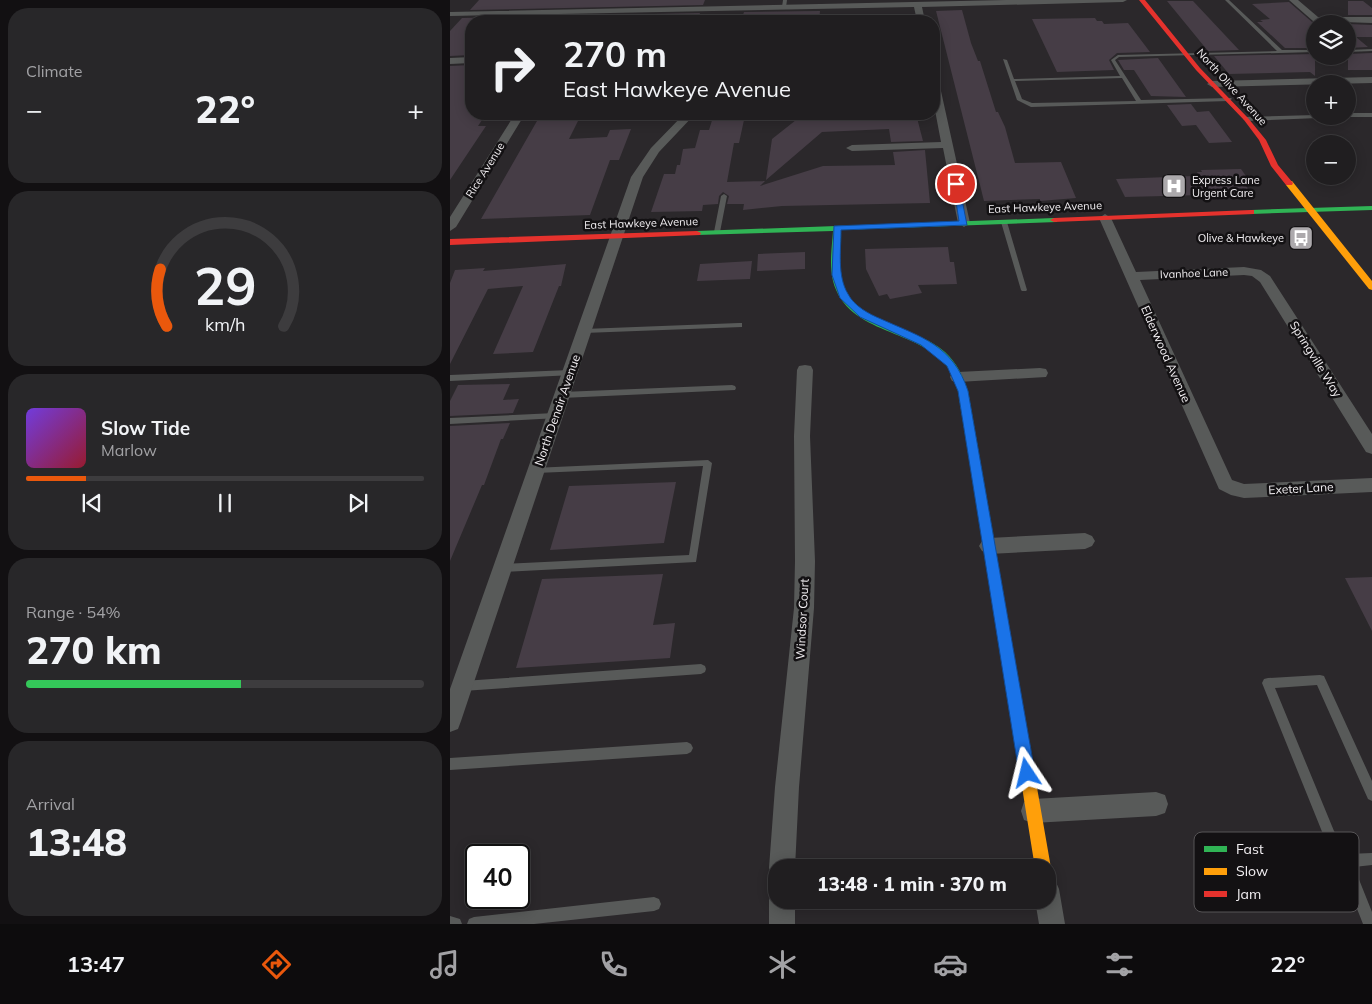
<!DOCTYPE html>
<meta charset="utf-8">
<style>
:root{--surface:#201e20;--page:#282729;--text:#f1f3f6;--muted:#a2a2a5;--line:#3d3c3e;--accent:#ea580c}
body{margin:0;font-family:Mulish,sans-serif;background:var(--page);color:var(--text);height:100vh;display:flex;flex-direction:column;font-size:19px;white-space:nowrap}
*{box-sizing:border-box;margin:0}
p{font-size:16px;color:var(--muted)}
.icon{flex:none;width:28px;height:28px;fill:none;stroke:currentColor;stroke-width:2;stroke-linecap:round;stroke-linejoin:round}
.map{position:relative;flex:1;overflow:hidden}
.details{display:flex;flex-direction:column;gap:8px;padding:8px;background:#121012;width:450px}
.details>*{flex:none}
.top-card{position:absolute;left:15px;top:15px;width:475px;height:105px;border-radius:20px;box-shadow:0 2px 12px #0003,0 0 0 1px var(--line);background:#201e20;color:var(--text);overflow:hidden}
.fabs{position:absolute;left:856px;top:15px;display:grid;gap:10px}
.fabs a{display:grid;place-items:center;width:50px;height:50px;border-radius:50%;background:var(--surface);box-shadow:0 2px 12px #0003,0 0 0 1px var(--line);font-size:25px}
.speed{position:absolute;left:15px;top:844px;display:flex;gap:10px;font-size:25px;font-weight:700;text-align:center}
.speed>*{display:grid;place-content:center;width:65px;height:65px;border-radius:50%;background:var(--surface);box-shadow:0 2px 12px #0003,0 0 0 1px var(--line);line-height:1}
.speed .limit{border:2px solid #111;border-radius:8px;background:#fff;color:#111}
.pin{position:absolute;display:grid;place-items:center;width:42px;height:42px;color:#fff;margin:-21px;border:2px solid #fff;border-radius:50%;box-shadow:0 1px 5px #0007}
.me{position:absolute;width:55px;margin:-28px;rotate:350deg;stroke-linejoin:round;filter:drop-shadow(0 0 4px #0008)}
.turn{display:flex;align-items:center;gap:18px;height:105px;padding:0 15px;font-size:22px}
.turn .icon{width:65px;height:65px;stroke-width:2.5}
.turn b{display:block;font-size:35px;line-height:42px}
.big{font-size:38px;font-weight:800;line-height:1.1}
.details .widget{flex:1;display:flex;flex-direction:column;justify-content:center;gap:8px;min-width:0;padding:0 18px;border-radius:20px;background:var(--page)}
.details .dial{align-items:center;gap:0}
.dial svg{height:130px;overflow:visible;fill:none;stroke:var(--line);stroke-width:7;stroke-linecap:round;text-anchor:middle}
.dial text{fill:var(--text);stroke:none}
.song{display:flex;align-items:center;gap:15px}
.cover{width:60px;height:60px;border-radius:8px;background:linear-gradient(135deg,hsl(260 70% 55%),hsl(350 70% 35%))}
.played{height:5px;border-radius:2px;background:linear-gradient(90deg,var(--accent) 15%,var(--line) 15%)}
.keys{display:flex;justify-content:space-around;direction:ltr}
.heat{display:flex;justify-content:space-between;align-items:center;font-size:28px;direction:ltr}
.charge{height:8px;border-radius:4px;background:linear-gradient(90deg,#34c759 54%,var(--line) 0)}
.trip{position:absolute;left:318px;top:859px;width:288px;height:50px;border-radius:20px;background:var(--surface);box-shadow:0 2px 12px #0003,0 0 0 1px var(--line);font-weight:800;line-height:50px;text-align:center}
.tabs{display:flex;height:80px;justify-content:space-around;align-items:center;background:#0d0c0d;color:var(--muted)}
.tabs .icon{width:35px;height:35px}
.tabs .selected{color:var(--accent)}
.tabs b{font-size:22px;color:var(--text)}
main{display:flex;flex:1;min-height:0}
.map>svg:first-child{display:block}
.building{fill:#463d46}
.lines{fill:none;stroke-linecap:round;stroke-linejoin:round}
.lane{fill:#585a59;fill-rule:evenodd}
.street{fill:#585a59;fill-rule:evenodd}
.fast{fill:#30b455;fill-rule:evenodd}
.slow{fill:#ff9f0a;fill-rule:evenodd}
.jam{fill:#e5322d;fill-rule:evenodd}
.route{fill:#1a73e8;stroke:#114b97}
.labels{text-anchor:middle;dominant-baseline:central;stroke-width:5;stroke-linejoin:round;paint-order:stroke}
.far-street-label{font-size:11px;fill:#f2eff2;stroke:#131113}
.far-poi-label{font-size:11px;fill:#f2eff2;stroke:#131113;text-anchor:start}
.street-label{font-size:12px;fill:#f2eff2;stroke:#131113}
.key{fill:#131113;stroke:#565456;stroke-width:1}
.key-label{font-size:14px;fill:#f2eff2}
</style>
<main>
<section class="details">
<div class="widget"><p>Climate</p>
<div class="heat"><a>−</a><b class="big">22°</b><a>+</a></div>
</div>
<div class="widget dial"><svg viewBox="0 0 100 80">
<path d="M14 69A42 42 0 1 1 86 69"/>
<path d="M14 69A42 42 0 0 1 10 34" stroke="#ea580c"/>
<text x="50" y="56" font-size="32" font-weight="700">29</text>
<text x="50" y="72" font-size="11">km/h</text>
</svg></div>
<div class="widget">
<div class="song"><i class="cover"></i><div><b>Slow Tide</b><p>Marlow</p></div></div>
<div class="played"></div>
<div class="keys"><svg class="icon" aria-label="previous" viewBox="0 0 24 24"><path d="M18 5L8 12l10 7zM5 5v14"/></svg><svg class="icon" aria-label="pause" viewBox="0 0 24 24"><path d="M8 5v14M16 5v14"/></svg><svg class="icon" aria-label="next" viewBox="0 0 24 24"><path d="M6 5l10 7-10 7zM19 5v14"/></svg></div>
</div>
<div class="widget"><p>Range · 54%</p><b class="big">270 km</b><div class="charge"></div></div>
<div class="widget"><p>Arrival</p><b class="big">13:48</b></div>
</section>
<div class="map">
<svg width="922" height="924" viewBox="0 0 922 924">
<rect width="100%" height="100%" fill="#2b282b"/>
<path class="building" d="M29,0H255L253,5L20,10Z
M717,1H743L789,50L758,51Z
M898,1H913L922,8V15H898Z
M839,2L862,22L865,23V48H835L807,22H813L810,20L820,19L802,4Z
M512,10L521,43L528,61H530L546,112H548L555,127L565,163L611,162L626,198L590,201V199L534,201L486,11Z
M370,11L369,21H291L294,12Z
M250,13L247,21H21V55L0,56V31L12,18Z
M645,18L647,21H652L654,24L678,23L700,52L667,53L659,60L664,70L607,72L582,19Z
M898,24L922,25V37H906L918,47L898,48Z
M922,53V70H898V54Z
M865,54V76L860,72L779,74L764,56Z
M708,58L736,97L701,96L684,70H674L668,60Z
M21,65V114H36L28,126H36L0,180V66Z
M741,104L747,112L759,111L782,142L759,143L746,125L732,126L717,105Z
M91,114L131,115L119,139L157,137L160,130L181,129L169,160H160L140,215L31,219Z
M264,114H291L290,120H294L289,143H284L277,182L315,181L310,186L373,166L445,165L443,152L475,150L480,203L332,206L293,210L294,204H277L279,196L273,192L269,196L268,204L253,205L252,211L201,212L214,174H225L227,165H230L233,149L245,148L250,130H259Z
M346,114H466L473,141L441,142L439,129L372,132L316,180L322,139L346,120H353Z
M791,169L803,186H796L800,191H791L793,194L675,197L666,179L744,176H749L747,172H752L751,170Z
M498,247L500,262H504L507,284L468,285L472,293L440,299L437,294L429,296L416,269L415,249Z
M355,252V269L307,271L308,254Z
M302,261L300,279L247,281L250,264Z
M116,264L111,286H109L83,352L43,354L73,286L38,289L0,364V283L5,270L35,268L33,271Z
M60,384L53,400L69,399L63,413L0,416V401L8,385Z
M60,423L53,439H51L34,485H32L0,561V426Z
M226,482L214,543L100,550L119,486Z
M213,574L203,625L225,623L220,658L66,668L92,579Z
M922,577V631L895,578Z"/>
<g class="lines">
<path class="lane" d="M333,0H337L336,7L334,8L332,7Z
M775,0H779L832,50H865V52L669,57L665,60L691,100L781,98L782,99L779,101L581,107L567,100L553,59L557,60L564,79L670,76L661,60L668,55L827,51ZM672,78L686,101L582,103L572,99L565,81Z
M922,49V51L898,52V50Z
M898,113H922V117H898L897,116Z
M865,115V116H870L868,118L796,121L793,119L796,117Z
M274,194L277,196L270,232L267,234L264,232L271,196Z
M554,220L557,222L577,290L576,291H572L571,290L551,222Z
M289,323H292V327L134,333L130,331L134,329Z
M120,370L124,373L123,375L0,381V375Z
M282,385L285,386L286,388L285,390L112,398L108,395L112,392Z
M105,413L109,416L108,418L0,424V418Z
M258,460L262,463L246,562L53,572L50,571L48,568L50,565L53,564L239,555L253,466L86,473L82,470L83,468Z
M251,664L255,666L256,669L255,672L251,674L13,691L9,690L7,686L9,682L13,681Z
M870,675L874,676L922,781V801L918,799L867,685L825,688L884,831L898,854L922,853V865L904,867L922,912V924H913L891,868L830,872L825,871L824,866L825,861L830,860L884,855L875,839L812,683L814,679L818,678Z
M237,742L241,744L243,748L241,752L237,754L0,770V758Z
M204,897L209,899L211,904L209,909L204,911L84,924H17L19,919L24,917Z
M0,916L10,919L12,924H0Z"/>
<path class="street" d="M556,0H677L673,2L472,7L475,21H467L464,7L0,16V12Z
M839,0H848L868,17H922V23L863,21Z
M21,57V63L0,64V58Z
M922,77V83L762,87L757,84L762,81Z
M484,79L489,82L520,223L514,227L508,223L493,148L402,151L396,148L402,145L491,142L484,105Z
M65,114H75L6,227L0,231V217Z
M234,114H245L209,152L193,177L11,721L8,729L0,732V689L181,177L201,148Z
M655,214L661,218L686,272L794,267L811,270L820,276L922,434V454L916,452L810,282L802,276L794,275L690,280L782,480L794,484L922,478V492L794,498L781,495L769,489L649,218Z
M355,365L361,366L363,370L360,436L365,561L364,608L349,787L345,868H326V879L323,877L319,868L325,787L344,608L345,561L344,436L347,370L349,366Z
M590,368L596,369L598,373L596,377L508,382L502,381L500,377L502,373L508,372Z
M635,533L642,536L645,541L642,546L635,549L539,554L532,551L529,546L532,541L539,538Z
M706,792L715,795L718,804L715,813L706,816L583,823L574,820L571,811L574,802L583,799Z
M596,876L605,880L609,889L615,924H589L585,900H596Z
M326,889V900H345V924H319V900L323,891Z"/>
<path class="fast" d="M922,206V210L801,214L797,212L801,210Z
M604,218H607V222L391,230C391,247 387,264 392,280C403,327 464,324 495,352C507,363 513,376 518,391L549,569L547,573L543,574L539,573L537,569L508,391C505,384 504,376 499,369C471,328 397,336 383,281C379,264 382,247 383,231L247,235L243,233L247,231Z"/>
<path class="slow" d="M836,181H842L922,281V290L919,289L836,185Z
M543,564L547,565L549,569L601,868L599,874L596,875V868H585L537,569L539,565Z"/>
<path class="jam" d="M689,0H695L750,68L798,118L816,140L828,165L843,183L842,185H836L821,166L809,140L794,120L746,70Z
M801,210H804V214L604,222L600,220L604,218Z
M247,231L251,233L250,235L0,245V239Z"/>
</g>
<path class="route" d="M503,182L509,184L517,225L391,230C391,250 387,276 398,294C404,306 419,314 431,319C471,337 503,345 518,391L585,773L582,778L577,781L572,778L569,773L508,391L497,366L471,345L410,317L390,298L382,275L384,226L509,221Z"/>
<defs>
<symbol id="hospital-square" viewBox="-11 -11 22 22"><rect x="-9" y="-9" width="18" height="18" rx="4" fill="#aca9ac" stroke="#131113"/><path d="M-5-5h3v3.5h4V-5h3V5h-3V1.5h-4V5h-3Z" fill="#fff"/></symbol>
<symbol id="bus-square" viewBox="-11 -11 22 22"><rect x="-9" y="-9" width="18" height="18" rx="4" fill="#aca9ac" stroke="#131113"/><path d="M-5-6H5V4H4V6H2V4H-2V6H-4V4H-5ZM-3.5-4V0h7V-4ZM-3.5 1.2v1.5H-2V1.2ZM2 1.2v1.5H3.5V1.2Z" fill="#fff"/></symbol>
</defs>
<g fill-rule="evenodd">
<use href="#hospital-square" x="710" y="172" width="28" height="28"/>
<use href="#bus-square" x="837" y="224" width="28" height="28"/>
</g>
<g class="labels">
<g class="far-street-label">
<text transform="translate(782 87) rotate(48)">North Olive Avenue</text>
<text transform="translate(35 170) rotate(-58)">Rice Avenue</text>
<text transform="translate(595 207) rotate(-2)">East Hawkeye Avenue</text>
<text transform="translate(191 223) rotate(-2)">East Hawkeye Avenue</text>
<text transform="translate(744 273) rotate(-2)">Ivanhoe Lane</text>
</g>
<g class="far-poi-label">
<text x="742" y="180">Express Lane<tspan x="742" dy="13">Urgent Care</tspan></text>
<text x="834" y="238" text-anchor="end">Olive &amp; Hawkeye</text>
</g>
<g class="street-label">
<text transform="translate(716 354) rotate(66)">Elderwood Avenue</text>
<text transform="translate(866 359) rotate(58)">Springville Way</text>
<text transform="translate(107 410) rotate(-71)">North Denair Avenue</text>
<text transform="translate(851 488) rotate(-3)">Exeter Lane</text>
<text transform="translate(352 619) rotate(-87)">Windsor Court</text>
</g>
</g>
<rect x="744" y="832" width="165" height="80" rx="8" class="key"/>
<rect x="754" y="846" width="23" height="6" fill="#30b455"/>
<rect x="754" y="868" width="23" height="7" fill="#ff9f0a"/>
<rect x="754" y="891" width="23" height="6" fill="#e5322d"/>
<g class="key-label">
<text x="786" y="854">Fast</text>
<text x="786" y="876">Slow</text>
<text x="786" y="899">Jam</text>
</g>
</svg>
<div class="fabs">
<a><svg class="icon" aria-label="layers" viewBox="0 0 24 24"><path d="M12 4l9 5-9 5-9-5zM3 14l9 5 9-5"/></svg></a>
<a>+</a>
<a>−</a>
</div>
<div class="speed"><div class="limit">40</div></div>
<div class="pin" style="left:506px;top:184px;background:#d93025"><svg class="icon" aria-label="arrive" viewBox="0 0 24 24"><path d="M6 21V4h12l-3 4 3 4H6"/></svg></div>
<svg class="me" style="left:577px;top:773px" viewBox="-20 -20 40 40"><path d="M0-17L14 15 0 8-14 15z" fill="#1a73e8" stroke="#fff" stroke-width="4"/></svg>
<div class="trip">13:48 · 1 min · 370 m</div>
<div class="top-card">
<div class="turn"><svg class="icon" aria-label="right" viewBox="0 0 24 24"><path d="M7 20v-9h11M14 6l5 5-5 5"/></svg><div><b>270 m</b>East Hawkeye Avenue</div></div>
</div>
</div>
</main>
<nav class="tabs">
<b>13:47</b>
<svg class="icon selected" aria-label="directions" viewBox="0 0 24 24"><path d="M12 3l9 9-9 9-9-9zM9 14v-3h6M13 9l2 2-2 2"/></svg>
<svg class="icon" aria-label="music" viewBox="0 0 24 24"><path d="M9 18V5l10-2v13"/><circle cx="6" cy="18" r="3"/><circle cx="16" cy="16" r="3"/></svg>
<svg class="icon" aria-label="phone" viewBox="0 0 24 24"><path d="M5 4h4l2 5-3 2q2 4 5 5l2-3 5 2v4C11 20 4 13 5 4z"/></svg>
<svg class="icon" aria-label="climate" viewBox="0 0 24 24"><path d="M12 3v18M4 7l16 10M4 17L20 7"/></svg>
<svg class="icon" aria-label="car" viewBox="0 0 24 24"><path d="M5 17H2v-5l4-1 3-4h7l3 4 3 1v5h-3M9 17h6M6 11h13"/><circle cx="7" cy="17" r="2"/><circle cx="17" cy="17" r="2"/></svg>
<svg class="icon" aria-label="filters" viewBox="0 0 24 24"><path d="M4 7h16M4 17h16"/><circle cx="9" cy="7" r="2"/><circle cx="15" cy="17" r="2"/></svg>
<b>22°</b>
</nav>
